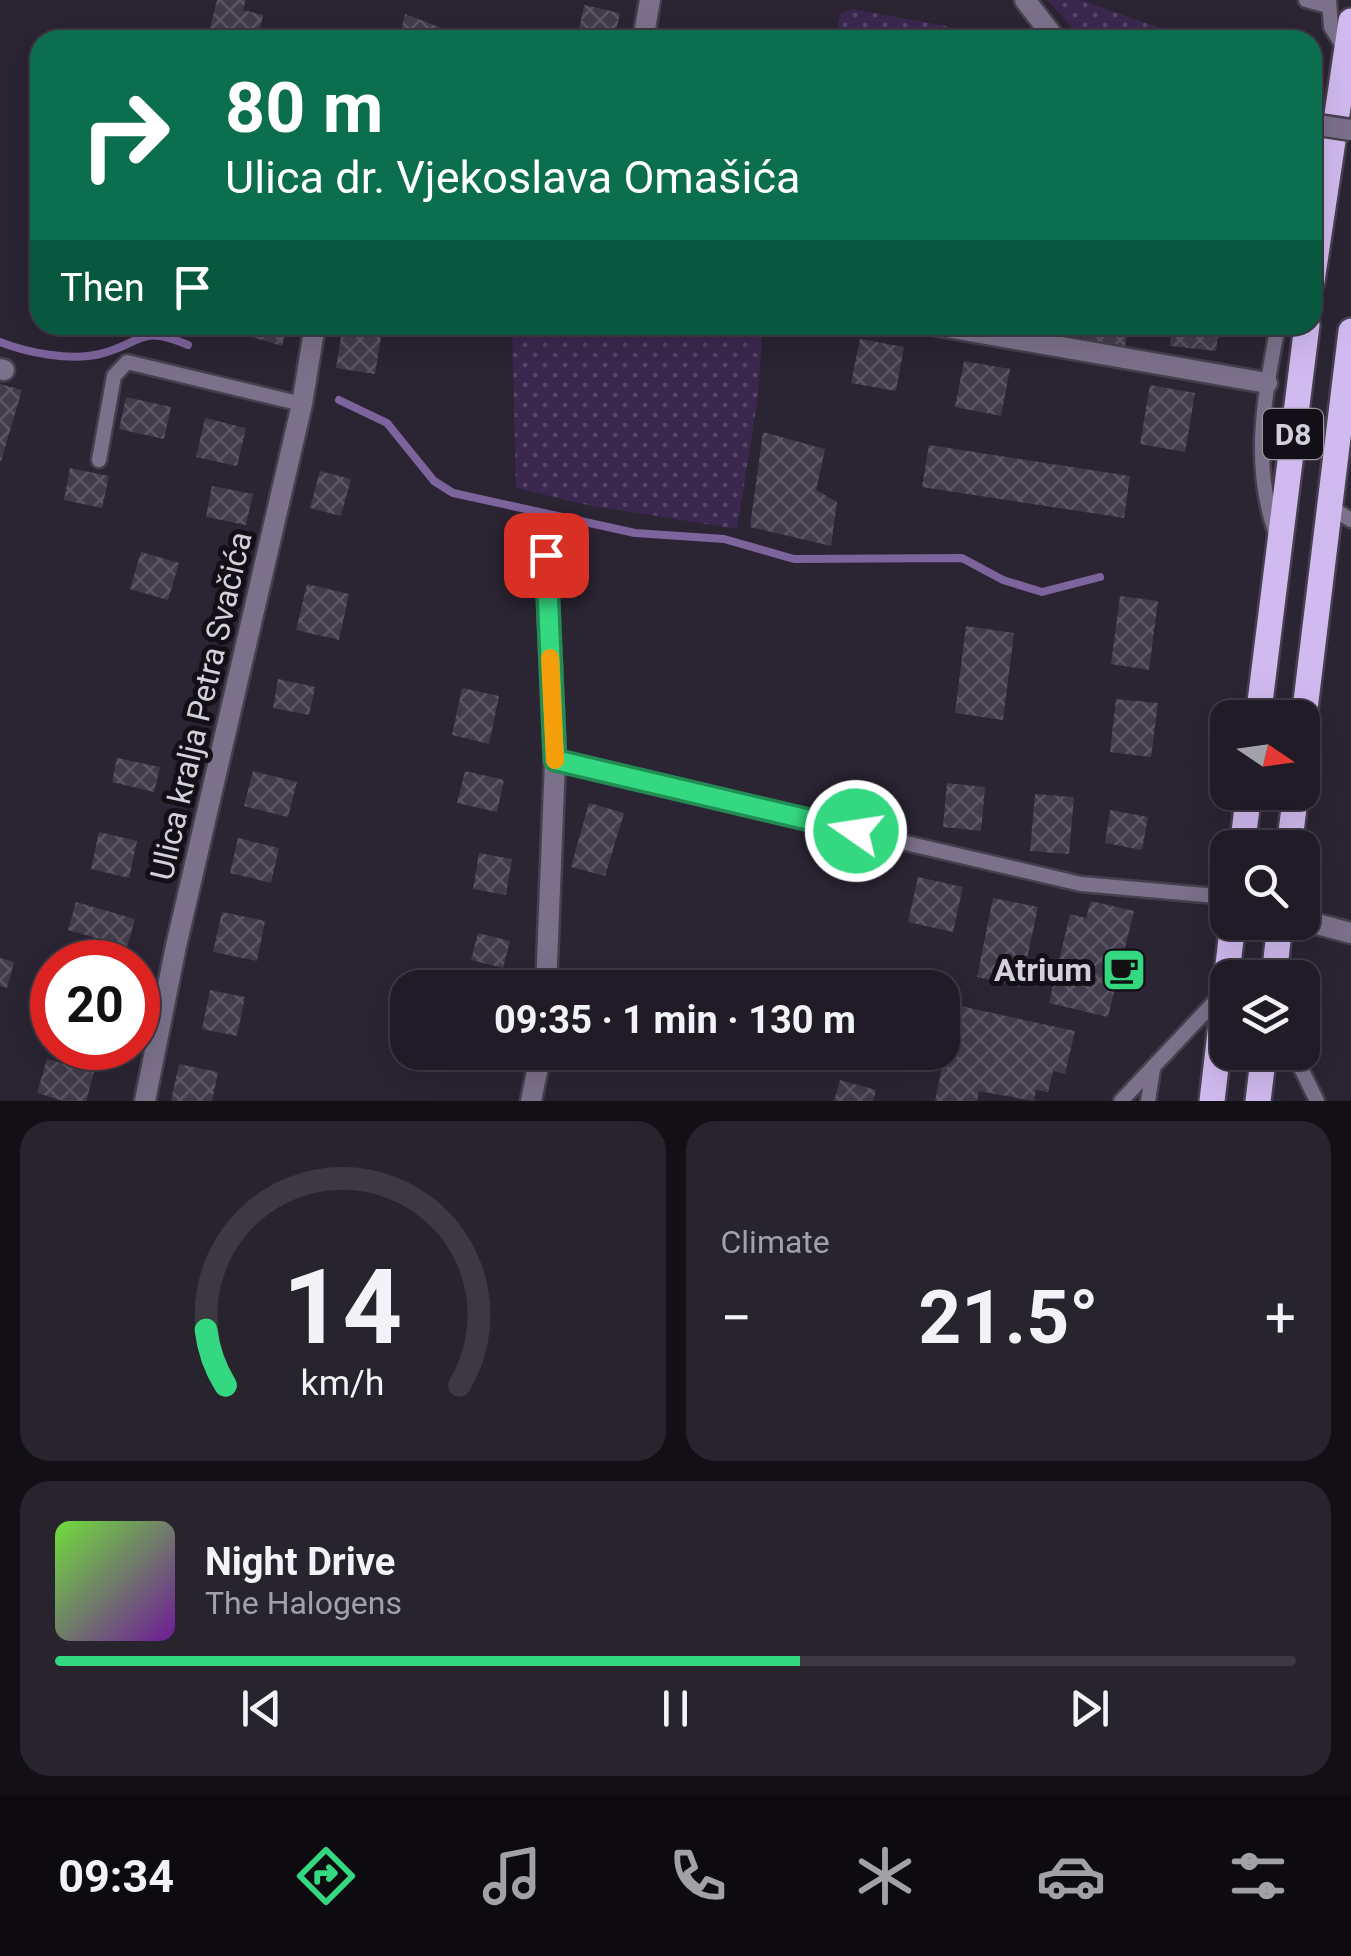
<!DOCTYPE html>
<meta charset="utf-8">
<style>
:root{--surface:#201b26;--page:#28242e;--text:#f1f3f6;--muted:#a2a1a7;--line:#3d3943;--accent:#34d881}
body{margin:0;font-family:Roboto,sans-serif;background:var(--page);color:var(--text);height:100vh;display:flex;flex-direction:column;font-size:38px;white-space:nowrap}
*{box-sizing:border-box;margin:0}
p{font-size:32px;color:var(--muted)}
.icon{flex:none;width:55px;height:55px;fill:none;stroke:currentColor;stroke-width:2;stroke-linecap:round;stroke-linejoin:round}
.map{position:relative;height:1101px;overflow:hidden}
.sheet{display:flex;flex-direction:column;gap:20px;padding:20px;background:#120f15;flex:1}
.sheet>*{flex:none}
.banner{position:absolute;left:30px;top:30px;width:1292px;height:305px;border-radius:30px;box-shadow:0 10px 40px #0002,0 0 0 2px var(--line);background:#0b6e4f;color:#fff;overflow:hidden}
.needle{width:65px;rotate:103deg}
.buttons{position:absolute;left:1210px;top:700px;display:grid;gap:20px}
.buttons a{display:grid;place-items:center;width:110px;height:110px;border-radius:20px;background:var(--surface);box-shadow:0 10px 40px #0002,0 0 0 2px var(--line);font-size:50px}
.speed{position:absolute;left:30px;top:940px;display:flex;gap:20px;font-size:50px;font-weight:700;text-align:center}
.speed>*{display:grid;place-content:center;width:130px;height:130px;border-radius:50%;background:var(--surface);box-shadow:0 10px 40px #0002,0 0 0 2px var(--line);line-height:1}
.speed .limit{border:15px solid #d22;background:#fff;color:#111}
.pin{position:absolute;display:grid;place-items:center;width:85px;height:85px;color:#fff;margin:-42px;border-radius:20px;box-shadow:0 5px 15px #0006}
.me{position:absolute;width:110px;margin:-55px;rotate:283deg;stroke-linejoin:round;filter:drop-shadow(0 0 8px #0008)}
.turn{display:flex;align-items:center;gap:35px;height:210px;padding:0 30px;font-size:45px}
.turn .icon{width:130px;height:130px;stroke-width:2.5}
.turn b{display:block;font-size:70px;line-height:85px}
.then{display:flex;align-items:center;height:95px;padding:0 30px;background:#0003;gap:20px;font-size:38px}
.big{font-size:75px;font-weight:700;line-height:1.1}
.sheet .tile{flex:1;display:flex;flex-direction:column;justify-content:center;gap:15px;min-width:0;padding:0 35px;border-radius:30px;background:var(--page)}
.sheet .dial{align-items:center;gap:0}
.dial svg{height:260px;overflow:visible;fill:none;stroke:var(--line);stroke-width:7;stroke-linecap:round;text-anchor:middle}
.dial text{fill:var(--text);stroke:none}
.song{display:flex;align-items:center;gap:30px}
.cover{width:120px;height:120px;border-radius:15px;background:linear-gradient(135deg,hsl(100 70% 55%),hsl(280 70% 35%))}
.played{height:10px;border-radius:5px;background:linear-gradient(90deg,var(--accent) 60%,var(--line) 60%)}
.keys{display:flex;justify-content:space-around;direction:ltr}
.heat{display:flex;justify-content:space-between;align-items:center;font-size:55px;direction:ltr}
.sheet .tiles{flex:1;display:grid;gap:20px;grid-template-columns:1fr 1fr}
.tile:last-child{grid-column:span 2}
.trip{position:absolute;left:390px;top:970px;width:570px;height:100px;border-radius:30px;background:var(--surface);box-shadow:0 10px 40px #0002,0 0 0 2px var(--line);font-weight:700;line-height:100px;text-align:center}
.dock{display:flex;height:160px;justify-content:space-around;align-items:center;background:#0d0b0f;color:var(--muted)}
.dock .icon{width:70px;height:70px}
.dock .on{color:var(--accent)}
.dock b{font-size:45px;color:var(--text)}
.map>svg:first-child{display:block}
.green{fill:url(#green-dots)}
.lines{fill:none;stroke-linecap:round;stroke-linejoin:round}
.stream{stroke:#7e649d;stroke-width:8}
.building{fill:url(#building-cross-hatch)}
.lane-casing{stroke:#46404e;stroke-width:19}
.street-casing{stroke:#46404e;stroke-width:25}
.primary-casing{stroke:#46404e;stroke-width:30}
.lane{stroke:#7c718b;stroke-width:14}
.street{stroke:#7c718b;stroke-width:20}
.primary{stroke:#d1baf0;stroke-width:25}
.street-bridge-casing{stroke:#46404e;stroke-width:25;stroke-linecap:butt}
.street-bridge{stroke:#7c718b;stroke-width:20}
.route-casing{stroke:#228c54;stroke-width:25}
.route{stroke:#34d881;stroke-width:18}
.slow{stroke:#f59e0b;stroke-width:18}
.labels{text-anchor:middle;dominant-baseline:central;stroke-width:10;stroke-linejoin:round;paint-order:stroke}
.shield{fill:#120f16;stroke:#9a969f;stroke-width:2.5}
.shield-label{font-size:30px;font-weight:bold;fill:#d4d0da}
.street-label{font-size:32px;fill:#d4d0da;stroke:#120f16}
.poi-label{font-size:32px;font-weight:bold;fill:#d4d0da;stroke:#120f16;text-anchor:end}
</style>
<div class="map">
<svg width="1351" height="1101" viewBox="0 0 1351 1101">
<defs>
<pattern id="green-dots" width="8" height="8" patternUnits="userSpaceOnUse" patternTransform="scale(2.5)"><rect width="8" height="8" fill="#3b284f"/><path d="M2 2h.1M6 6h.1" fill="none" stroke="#564668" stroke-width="1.8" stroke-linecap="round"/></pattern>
<pattern id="building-cross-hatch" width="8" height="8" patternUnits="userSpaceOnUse" patternTransform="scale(2.5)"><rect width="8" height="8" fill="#423b4b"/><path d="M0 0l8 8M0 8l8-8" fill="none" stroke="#5c5664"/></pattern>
</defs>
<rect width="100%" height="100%" fill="#2b2433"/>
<path class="green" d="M1047,0H1081L1194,40H1091L1077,33Z
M852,9L946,26L977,40H835L840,14Z
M512,325H763L757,404L737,529L588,505L516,488Z"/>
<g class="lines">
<path class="stream" d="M0,342C27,353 71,361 100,354C144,343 138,324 188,345
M339,400L387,423L434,481L453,493L635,533L724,539L794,559L962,558L1003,580L1042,592L1100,577"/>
</g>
<path class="building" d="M217,0H246L243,10L263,15L257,40H207Z
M584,5L620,13L614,40H577Z
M405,14L442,28L439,40H399Z
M255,325H288L282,346L252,337Z
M343,325H383L375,374L336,368Z
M1085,325H1129L1125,347L1083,338Z
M1172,325H1219L1216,351L1170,346Z
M860,339L904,347L896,391L851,383Z
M964,361L1010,369L1001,416L955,407Z
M0,384L22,390L1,461H0Z
M1150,385L1195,393L1185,452L1140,444Z
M126,397L171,407L164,439L119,429Z
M205,418L246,428L237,466L196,457Z
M763,432L825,449L816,490L837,502L831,546L750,527Z
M929,445L1130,476L1124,518L922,487Z
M70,468L109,476L102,508L64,500Z
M320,471L351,479L341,516L310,508Z
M212,486L253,494L246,525L206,517Z
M141,552L179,563L168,600L130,589Z
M307,584L349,594L339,640L296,630Z
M1120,596L1158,601L1149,670L1111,664Z
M966,626L1014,633L1003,720L955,713Z
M278,679L315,687L309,715L273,708Z
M462,688L499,696L489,744L452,735Z
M1116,699L1158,703L1151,757L1110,752Z
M117,758L160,767L154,792L112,782Z
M253,771L297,782L288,817L244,806Z
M465,771L504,780L497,812L457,803Z
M947,783L985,787L981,831L943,827Z
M1035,794L1074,797L1069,854L1030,851Z
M589,803L624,813L605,876L571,867Z
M1110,810L1148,817L1142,850L1105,843Z
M99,832L137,841L129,878L91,869Z
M238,838L279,848L271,883L230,873Z
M479,853L512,859L506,895L473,889Z
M918,877L963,887L953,932L908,922Z
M993,898L1038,907L1021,987L977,977Z
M1091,901L1134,911L1108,1017L1049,1003L1070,914L1086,918Z
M76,902L135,919L127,947L68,930Z
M222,912L265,921L257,961L213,952Z
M478,933L510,941L503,968L471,960Z
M0,958L14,962L7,988L0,986Z
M210,990L245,997L237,1036L202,1029Z
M942,1002L1075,1031L1065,1074L1053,1071L1048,1092L1036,1090L1034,1101L979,1091L977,1101H935L943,1062L933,1060L934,1052H942Z
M47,1059L94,1072L86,1101H63L37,1093Z
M179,1064L218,1072L212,1101H171Z
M840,1080L876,1090L873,1101H834Z"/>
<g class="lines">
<defs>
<path id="lane" d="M1306,0L1328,6
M1329,0L1331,27L1345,49
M99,460L114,376L127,362L302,404
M1329,506L1351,520
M1275,531C1251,462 1265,395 1278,325
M555,761L1081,884L1228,897
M1293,1052L1317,1101
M1121,1101L1222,994
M1148,1101L1153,1069"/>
<path id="street" d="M1025,0L1056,40
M643,40L650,0
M935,325L1267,383
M0,369L4,370
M546,555L555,761L546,988
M1302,920L1351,933
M145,1101L176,946L302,404L315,325
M531,1101L541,1052"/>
<path id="primary" d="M1312,281L1351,21
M1258,718L1307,325
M1302,734L1351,331
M1242,848L1249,792
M1289,848L1296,792
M1274,978L1280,922
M1212,1101L1233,922
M1258,1101L1264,1052"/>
</defs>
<use href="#lane" class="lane-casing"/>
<use href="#street" class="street-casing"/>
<use href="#primary" class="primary-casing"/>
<use href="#lane" class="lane"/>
<use href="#street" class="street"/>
<use href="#primary" class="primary"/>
<defs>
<path id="street-bridge" d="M1312,124L1351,130"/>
</defs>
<use href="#street-bridge" class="street-bridge-casing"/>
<use href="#street-bridge" class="street-bridge"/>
</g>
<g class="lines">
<defs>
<path id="route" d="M546,555L555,760L856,831"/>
</defs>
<use href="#route" class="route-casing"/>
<use href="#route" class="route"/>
<path class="slow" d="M550,658L555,760"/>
</g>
<defs>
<symbol id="cafe-square" viewBox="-11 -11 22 22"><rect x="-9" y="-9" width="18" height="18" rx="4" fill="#34d881" stroke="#120f16"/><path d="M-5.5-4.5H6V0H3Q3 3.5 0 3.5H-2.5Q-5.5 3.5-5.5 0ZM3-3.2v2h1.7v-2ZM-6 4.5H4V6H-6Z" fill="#111"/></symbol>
</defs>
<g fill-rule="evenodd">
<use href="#cafe-square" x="1099" y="945" width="50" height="50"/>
</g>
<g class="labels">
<rect class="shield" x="1263" y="409" width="60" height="50" rx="8"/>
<g class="shield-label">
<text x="1293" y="434">D8</text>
</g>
<g class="street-label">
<text transform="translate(201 706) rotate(-77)">Ulica kralja Petra Svačića</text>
</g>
<g class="poi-label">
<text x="1092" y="970">Atrium</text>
</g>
</g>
</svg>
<div class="buttons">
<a><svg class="needle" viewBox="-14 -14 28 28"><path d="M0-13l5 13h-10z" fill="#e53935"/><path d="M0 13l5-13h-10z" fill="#a2a1a7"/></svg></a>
<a><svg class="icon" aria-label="search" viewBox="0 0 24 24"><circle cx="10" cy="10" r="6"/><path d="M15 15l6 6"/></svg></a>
<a><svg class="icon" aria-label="layers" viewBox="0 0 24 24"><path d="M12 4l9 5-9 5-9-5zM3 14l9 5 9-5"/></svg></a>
</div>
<div class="speed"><div class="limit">20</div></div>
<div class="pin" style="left:546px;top:555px;background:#d93025"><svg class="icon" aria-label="arrive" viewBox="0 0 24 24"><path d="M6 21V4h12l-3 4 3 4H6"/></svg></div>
<svg class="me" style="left:856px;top:831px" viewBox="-20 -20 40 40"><circle r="17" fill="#34d881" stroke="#fff" stroke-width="3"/><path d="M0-11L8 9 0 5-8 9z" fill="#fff"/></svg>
<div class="trip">09:35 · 1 min · 130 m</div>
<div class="banner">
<div class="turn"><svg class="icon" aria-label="right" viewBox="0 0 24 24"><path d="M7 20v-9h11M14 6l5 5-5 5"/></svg><div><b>80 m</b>Ulica dr. Vjekoslava Omašića</div></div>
<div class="then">Then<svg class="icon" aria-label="arrive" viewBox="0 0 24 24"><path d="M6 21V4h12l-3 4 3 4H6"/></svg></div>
</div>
</div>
<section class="sheet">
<div class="tiles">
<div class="tile dial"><svg viewBox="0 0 100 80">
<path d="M14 69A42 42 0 1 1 86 69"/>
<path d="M14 69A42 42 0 0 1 8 52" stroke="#34d881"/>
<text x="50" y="56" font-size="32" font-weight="700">14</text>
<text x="50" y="72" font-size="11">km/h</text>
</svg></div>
<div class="tile"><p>Climate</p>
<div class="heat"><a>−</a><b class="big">21.5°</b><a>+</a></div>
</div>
<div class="tile">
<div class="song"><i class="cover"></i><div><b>Night Drive</b><p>The Halogens</p></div></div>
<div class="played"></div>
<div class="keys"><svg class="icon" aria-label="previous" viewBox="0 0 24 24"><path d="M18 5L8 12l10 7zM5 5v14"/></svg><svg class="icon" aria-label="pause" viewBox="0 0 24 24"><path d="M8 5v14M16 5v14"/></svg><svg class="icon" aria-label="next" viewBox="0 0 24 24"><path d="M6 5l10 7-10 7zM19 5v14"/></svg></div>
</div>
</div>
</section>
<nav class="dock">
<b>09:34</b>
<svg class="icon on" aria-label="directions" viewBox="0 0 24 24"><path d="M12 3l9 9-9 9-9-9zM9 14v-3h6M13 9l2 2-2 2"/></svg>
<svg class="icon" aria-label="music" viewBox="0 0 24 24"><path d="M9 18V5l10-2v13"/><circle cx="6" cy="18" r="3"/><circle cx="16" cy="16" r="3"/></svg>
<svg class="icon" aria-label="phone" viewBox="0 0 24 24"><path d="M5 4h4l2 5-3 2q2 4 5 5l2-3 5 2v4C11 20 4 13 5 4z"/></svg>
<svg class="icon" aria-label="climate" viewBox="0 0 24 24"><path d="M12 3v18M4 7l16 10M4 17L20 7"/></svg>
<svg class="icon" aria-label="car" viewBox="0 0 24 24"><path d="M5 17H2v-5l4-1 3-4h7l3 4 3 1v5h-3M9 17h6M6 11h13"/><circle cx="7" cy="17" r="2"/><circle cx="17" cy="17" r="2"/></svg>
<svg class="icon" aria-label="filters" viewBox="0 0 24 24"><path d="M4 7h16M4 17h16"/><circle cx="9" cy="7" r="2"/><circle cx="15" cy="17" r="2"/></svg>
</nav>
